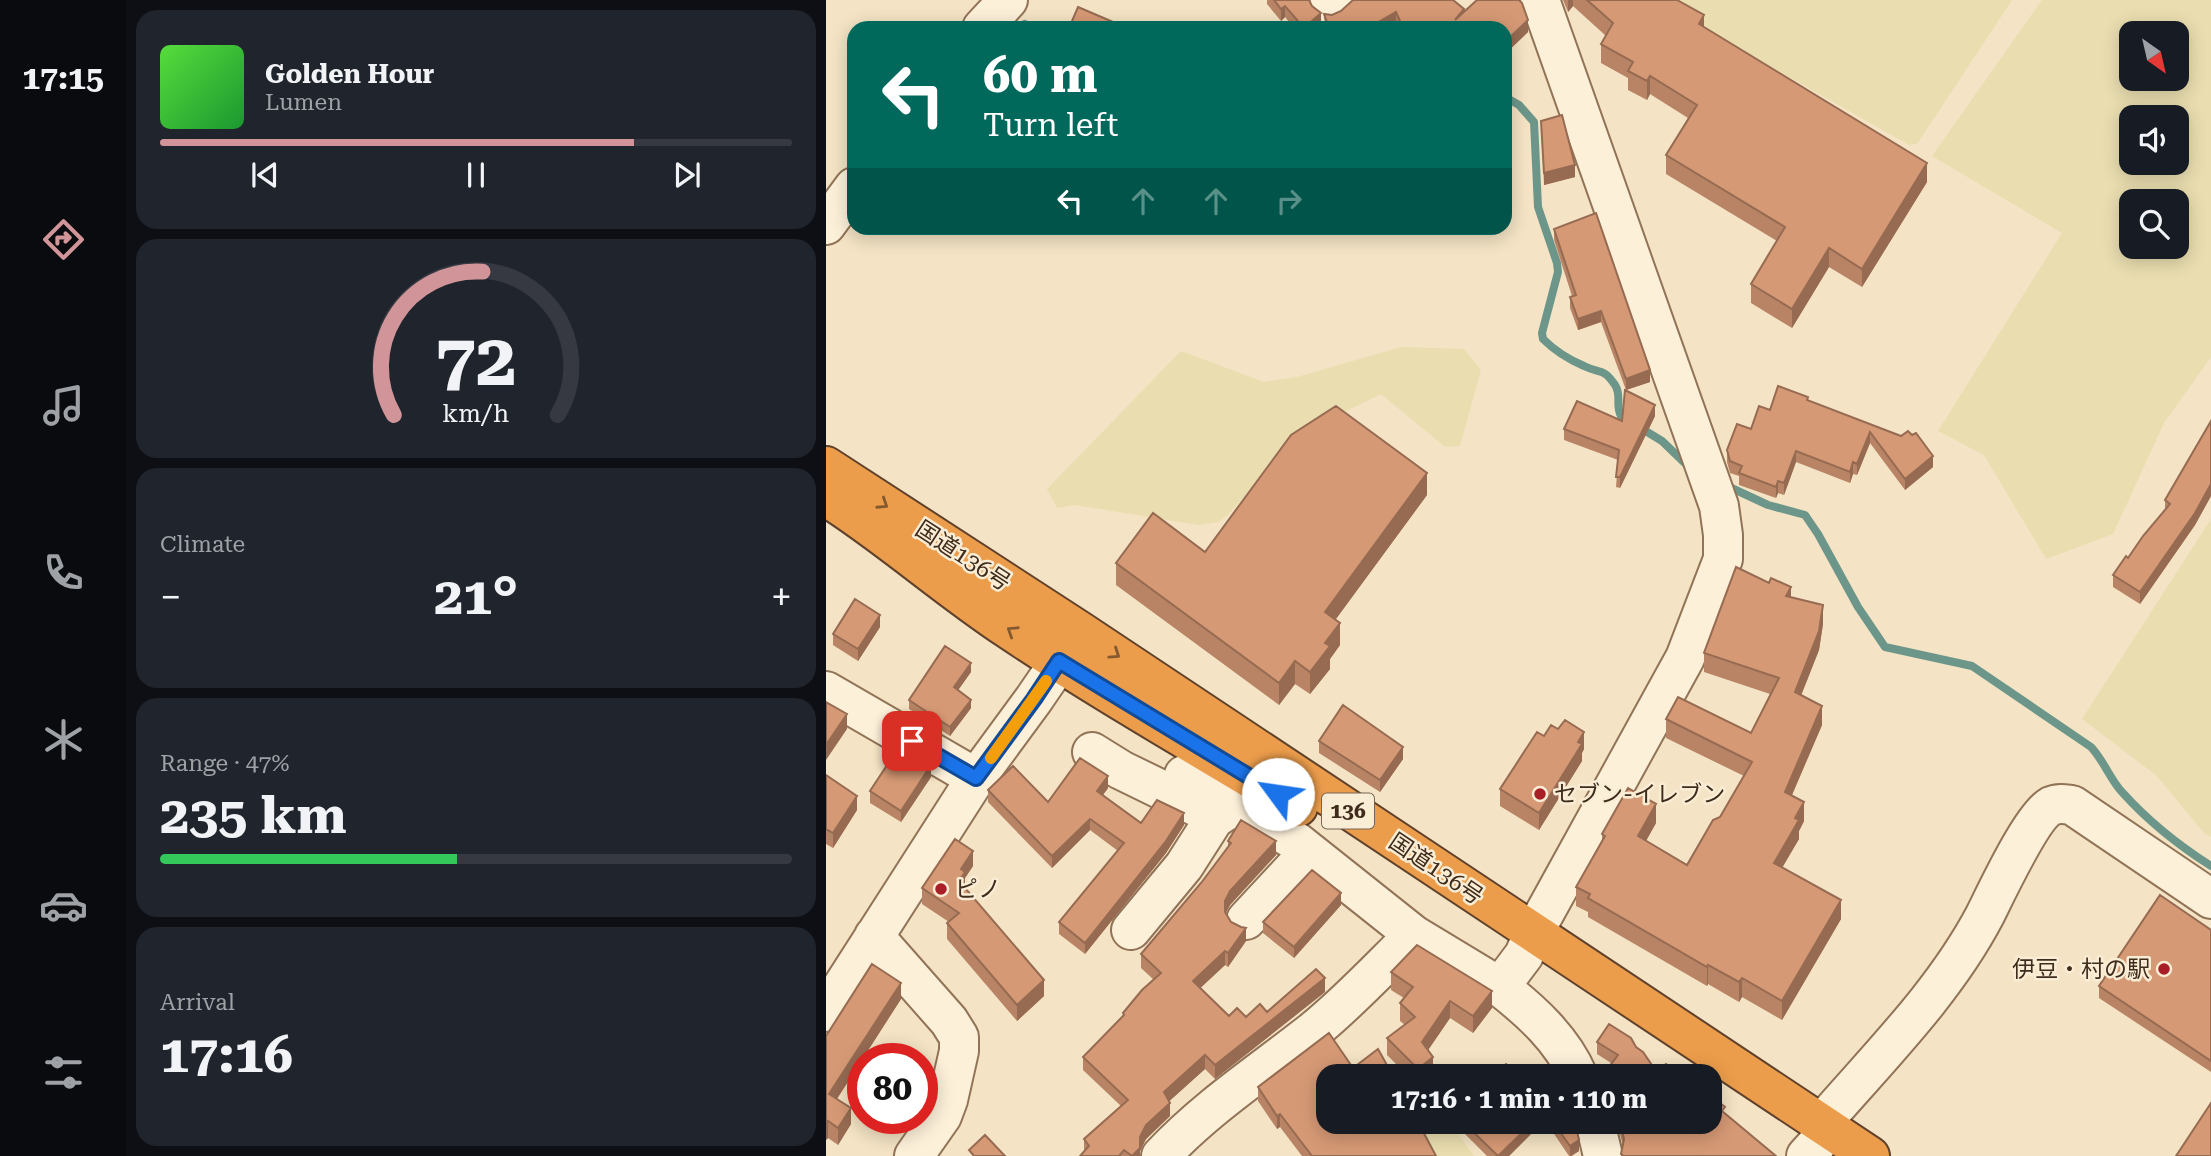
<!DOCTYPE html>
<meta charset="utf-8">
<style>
:root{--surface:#171b24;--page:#20242c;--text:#f1f3f6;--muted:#9ea1a6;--line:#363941;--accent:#d09499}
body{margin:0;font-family:"Roboto Serif","Noto Sans JP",serif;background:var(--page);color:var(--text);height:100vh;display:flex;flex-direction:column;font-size:26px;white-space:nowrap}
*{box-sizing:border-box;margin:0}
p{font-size:23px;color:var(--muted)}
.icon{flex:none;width:38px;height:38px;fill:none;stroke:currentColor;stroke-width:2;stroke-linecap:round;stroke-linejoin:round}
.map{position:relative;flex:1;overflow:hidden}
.sheet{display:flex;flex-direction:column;gap:10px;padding:10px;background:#0d0f14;width:700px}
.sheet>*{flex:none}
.hud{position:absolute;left:21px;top:21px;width:665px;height:214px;border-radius:21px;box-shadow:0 4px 18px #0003;background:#00695c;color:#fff;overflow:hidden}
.needle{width:46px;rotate:146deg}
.buttons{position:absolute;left:1293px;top:21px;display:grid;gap:14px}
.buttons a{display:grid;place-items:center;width:70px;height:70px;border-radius:14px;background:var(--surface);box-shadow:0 4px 18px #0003;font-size:35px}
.speed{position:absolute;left:21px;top:1043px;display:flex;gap:14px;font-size:35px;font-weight:700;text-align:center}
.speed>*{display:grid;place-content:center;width:91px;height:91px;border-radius:50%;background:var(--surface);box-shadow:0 4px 18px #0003;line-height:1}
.speed .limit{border:10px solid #d22;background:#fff;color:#111}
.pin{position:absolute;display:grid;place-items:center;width:60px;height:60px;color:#fff;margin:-30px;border-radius:14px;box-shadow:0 4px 10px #0006}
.me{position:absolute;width:77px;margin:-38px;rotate:301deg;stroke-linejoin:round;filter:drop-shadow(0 0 5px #0008)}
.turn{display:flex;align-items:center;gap:24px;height:147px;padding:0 21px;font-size:32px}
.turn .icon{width:91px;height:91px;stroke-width:2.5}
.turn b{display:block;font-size:49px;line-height:60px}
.lanes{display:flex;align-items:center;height:66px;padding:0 21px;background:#0003;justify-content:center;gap:35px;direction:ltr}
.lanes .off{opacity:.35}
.big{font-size:52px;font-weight:700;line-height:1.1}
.sheet .widget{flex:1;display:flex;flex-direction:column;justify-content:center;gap:10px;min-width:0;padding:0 24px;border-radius:21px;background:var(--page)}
.sheet .dial{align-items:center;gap:0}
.dial svg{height:182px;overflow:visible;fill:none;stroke:var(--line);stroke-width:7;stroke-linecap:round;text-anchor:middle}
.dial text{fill:var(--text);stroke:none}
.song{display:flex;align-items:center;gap:21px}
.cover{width:84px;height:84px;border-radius:10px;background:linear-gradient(135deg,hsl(110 70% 55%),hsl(130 70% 35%))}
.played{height:7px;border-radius:4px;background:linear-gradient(90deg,var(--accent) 75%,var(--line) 75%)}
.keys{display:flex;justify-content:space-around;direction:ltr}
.heat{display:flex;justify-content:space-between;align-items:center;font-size:38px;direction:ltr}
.charge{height:10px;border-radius:5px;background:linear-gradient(90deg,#34c759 47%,var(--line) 0)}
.trip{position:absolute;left:490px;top:1064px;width:406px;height:70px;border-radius:21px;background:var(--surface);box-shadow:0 4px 18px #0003;font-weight:700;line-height:70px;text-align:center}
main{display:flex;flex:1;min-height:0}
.tabs{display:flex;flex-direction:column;width:126px;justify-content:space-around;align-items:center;background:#090b0e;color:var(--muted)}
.tabs .icon{width:49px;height:49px}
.tabs .active{color:var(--accent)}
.tabs b{font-size:32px;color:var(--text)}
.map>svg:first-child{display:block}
.farmland{fill:#eadeb0;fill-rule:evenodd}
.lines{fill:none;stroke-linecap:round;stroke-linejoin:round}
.stream{stroke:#6c9689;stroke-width:8}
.minor-casing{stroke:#917357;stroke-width:42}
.highway-casing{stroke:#5f412c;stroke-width:42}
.minor{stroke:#fdf0d9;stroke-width:38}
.highway{stroke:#ec9d4b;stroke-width:38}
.wall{fill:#b88465}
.shaded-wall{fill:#966b52}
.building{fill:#d69975;stroke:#966b52;stroke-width:2}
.oneway{stroke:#84592f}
.route-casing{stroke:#114b97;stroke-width:18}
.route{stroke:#1a73e8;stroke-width:12}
.slow{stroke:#f59e0b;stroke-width:12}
.poi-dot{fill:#a81f27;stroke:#faedd5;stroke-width:2.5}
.labels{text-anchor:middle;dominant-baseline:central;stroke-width:5;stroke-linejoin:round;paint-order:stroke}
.shield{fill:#faedd5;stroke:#776654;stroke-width:2}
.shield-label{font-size:21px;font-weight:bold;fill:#3f2c1d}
.street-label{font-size:23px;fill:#3f2c1d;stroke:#faedd5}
.poi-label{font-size:23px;fill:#3f2c1d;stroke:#faedd5;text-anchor:start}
</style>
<main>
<nav class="tabs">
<b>17:15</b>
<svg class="icon active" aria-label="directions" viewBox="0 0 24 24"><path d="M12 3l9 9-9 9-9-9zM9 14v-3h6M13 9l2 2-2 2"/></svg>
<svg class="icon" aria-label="music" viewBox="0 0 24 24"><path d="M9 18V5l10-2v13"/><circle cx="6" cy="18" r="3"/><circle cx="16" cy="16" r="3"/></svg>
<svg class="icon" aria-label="phone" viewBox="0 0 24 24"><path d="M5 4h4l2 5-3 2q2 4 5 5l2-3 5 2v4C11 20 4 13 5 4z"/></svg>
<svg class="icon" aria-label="climate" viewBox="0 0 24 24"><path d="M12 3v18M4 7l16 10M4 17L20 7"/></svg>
<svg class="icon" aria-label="car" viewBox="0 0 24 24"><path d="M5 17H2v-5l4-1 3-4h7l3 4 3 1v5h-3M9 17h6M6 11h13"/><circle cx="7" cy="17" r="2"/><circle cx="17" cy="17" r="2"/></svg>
<svg class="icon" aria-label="filters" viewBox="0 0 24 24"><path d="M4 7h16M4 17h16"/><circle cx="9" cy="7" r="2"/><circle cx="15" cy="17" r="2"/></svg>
</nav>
<section class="sheet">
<div class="widget">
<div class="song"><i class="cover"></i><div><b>Golden Hour</b><p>Lumen</p></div></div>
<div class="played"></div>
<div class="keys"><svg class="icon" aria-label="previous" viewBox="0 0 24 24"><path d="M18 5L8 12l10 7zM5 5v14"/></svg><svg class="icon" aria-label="pause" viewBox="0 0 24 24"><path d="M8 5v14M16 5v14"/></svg><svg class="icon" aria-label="next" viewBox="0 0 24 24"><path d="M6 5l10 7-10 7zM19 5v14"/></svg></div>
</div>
<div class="widget dial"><svg viewBox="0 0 100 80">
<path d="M14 69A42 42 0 1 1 86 69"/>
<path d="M14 69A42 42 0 0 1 53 6" stroke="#d09499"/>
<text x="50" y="56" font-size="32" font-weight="700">72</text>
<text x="50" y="72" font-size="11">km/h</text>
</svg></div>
<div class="widget"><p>Climate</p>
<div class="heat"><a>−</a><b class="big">21°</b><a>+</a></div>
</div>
<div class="widget"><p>Range · 47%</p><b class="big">235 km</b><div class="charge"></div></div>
<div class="widget"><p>Arrival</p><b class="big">17:16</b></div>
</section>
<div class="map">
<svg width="1385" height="1156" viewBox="0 0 1385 1156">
<rect width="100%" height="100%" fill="#f4e3c4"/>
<path class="farmland" d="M827,0H1186L1091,144L1083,145Z
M1216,0H1385V357L1338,423L1287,534L1220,559L1158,455L1112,431L1236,233L1106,156ZM1351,33V79H1306V33ZM1351,117V163H1306V117ZM1351,201V247H1306V201Z
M575,347L638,349L655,370L634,446L619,447L555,394L471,435L401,516L392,522L373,525L249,505L231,508L221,489L355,351L438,382L471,377Z
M1385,519V837L1378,833L1331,776L1256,719Z
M613,1122H624L648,1156H610L597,1131Z"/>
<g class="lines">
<path class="stream" d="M197,28L199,24
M679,97L693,105L708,122L712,207L731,263L732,272L716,333L717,339C728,350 744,360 758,366C774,374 777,367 789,385C796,395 789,406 795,416L836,441L863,467
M899,485L942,505L979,515L992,534L1032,607L1059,647L1146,666L1265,747C1278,761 1284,779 1296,792C1322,821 1352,845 1385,866"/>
<defs>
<path id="minor" d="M714,0L893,506L897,535V559L859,658L707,934L698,955L674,987C705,1011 736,1039 752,1076
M503,5L510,0
M156,28L182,0
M0,225L28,187
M0,691L150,778
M266,752L295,770L383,813
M358,775L471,842L588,935L674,987
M420,920L483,852
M305,930L358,866L388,819L400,811L413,807
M48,936L123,1021L133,1037V1051L122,1100L116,1116L88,1156
M0,1012L150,778L208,699L251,636
M769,1122L777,1156
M995,1124C1052,1058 1118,993 1159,915C1170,893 1206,816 1225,806C1232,803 1238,804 1246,805L1385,899
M335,1156C381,1107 435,1072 487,1031C523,1002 555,967 588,935
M980,1156L990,1145"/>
<path id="highway" d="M0,466L254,631L1044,1156
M11,504C70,543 123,590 182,629C276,692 375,748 472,807"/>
</defs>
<use href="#minor" class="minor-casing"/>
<use href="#highway" class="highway-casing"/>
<use href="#minor" class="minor"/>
<use href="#highway" class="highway"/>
</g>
<path class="wall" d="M441,0H483L495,25L492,28H468L459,17L455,21L441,4Z
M737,0H851L878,27L1101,182L1036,287L1003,267L966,328L925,303V284L951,241L840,174V155L862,118L824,94L821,100L802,90V78L775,63V44L780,36L747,6L742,12Z
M515,11L638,12L702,32L679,54V28H572L570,24L563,28H499L498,14L506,15Z
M715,121L749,177L718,185Z
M728,229L824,382L800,390L775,322L752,330L744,308V297L746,296L728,240Z
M982,400L1075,436L1107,467L1079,490L1044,443L1031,475L1027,474L1024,483L970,462L958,495L952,493L950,498L913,485V476L904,473L901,462V450L944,410Z
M829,416L794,488L790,487L792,460L738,440V429Z
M1385,421V496L1369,525L1314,604L1287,587V575L1302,558L1339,510V500Z
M601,495L509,620L514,645L504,659V669L484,694L469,684L453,705L290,585V563L379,552Z
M965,597L997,624L993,650L975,695L996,725L966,795L978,821L973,831V839L956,867L1015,919L956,1020L916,997L913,1002L882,984L881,986L762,917V912L750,906V887L776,841V834L830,823L820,841L861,865L894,817L918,776L840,738V719L925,733L944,694L878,672V653Z
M54,627L32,661L7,645V634Z
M145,672L132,690L145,708L124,736L83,709V700Z
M718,736L758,749L756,753V761L713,830L674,806V789Z
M493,741L577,759L554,792L493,753Z
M0,775L31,810L7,848L0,844Z
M105,777L75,822L44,803V791Z
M282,788L277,795L315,823L358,825L340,853L259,954L233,934V922L292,851L264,830L226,868L162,802V790L222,802Z
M402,841L450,855L404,905L400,913L405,922L420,941L402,967L399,965L374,988L403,1016L420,1017L441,1012L499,992L389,1079L379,1069L343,1101L344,1116L320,1139L314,1151V1156H254L258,1152V1139L295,1106L257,1070V1057L297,1016V1013L328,980L315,968V954L375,883L402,848Z
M147,866L139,878V888L218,996L191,1021L121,939V923L123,922L96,904V888Z
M515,905L468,958L437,933V922Z
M1385,930V1072L1273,998V986Z
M565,972L666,1008L647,1033L624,1018L602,1050L607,1075L605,1076H582L561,1055V1038L579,1025L574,1021V1003L578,998L565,990Z
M75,999L11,1099L25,1124L12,1145L2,1138L0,1140V1036Z
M771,1042L810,1047L830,1071L785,1063L771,1054Z
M527,1068L610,1156H476L454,1127L451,1129L432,1101V1087Z
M899,1114L950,1156H795L797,1146L791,1122H884Z
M629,1122H717L683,1156H661L629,1124Z
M720,1122H749L753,1151L746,1156H743Z"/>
<path class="shaded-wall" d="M742,0H747V6L742,12Z
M459,6V17L455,21V9Z
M570,12V24L563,28H542Z
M495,13V25L492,28H478Z
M878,15V34L873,24Z
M702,20V32L679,54V42Z
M824,76V94L821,100V81Z
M1101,163V182L1036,287V269Z
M749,165V177L718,185V173Z
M1003,248V267L966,328V309Z
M775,311V322L752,330V319Z
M824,370V382L800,390V379Z
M829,405V416L794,488V477Z
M1044,432V443L1031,475V464Z
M970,451V462L958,495V483Z
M1107,456V467L1079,490V479Z
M1027,462V474L1024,483V472Z
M601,473V495L499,634V612Z
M952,481V493L950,498V487Z
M1385,484V496L1369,525L1314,604V592Z
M965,587V606L960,596Z
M997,605V624L993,650L969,711V692Z
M54,615V627L32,661V649Z
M514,623V645L504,659V669L484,694V672L499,643Z
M469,661V684L453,705V683Z
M145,663V672L128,696V687Z
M145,700V708L124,736V727Z
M996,706V725L959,811V792Z
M21,714V729L0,760V745Z
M758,732V749L756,753V761L713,830V813Z
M577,747V759L554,792V780Z
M105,765V777L75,822V811Z
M282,776V788L271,803V791Z
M31,796V810L7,848V833Z
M978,802V821L973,831V839L948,882V863Z
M830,804V823L812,855V836Z
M358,813V825L340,853L259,954V943Z
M264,819V830L226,868V856Z
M450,841V855L404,905L399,914V901L404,891Z
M147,851V866L139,878V888L133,881L135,869Z
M515,893V905L468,958V947Z
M1015,900V919L956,1020V1001Z
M420,928V941L402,967V953Z
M399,951V965L367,995V981Z
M882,965V984L881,986V967Z
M499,978V992L389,1079V1065Z
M916,978V997L913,1002V982Z
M218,980V996L191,1021V1005Z
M75,983V999L3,1111V1094Z
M666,991V1008L647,1033V1016Z
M624,1001V1018L596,1059V1042Z
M379,1055V1069L338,1106V1092Z
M607,1057V1075L605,1076H592V1069Z
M344,1103V1116L320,1139L314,1151V1156H306L320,1125Z
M25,1108V1124L12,1145V1128Z
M454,1114V1127L451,1129V1116Z
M2,1121V1138L0,1140V1124Z
M707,1122H717L683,1156H672Z
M753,1140V1151L744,1156V1146Z"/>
<path class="building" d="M448,0H483L486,6L495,13L478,28L459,6L455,9Z
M527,0H627L638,9L629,20L651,0H693L696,3L702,20L679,42V28H630L626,24L622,28H577L570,12L542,28H503L498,14L506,15L515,11Z
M761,0H851L878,15L873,24L1101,163L1036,269L1003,248L966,309L925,284L959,227L840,155L871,105L824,76L821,81L802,71L807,62L775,44L787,23Z
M252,7L301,28H243Z
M736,115L749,165L718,173L715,121Z
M770,213L824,370L800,379L775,311L752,319L744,297L750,295L728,229Z
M952,386L982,397L981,400L1075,436L1082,431L1086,435L1090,433L1107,456L1079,479L1044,432L1031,464L1027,462L1024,472L970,451L958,483L952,481L950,487L913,473L916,466L904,461L901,450L911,424L925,429L933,406L944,410Z
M799,390L829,405L794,477H790L793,450L738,429L751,401L796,421Z
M510,406L601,473L499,612L514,623L499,643L504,646L484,672L469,661L453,683L290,563L327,513L379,552L465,435Z
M1385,421V484L1369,513L1314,592L1287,575L1300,556L1302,558L1317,536L1344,504L1339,500Z
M910,567L943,583L945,578L965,587L960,596L997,605L993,631L969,692L996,706L959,792L978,802L969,818L973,820L948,863L1015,900L956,1001L916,978L913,982L882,965L881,967L762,898L764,894L750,887L779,836L776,834L802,788L830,804L812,836L861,865L887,820L894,817L926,762L840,719L852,697L925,733L953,678L878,653Z
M29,599L54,615L32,649L7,634Z
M119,646L145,663L128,687L145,700L124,727L83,700Z
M0,702L21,714L0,745Z
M517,705L577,747L554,780L493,741Z
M739,720L758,732L752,742L756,744L713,813L674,789L711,732L718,736L725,725L732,729Z
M73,747L105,765L75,811L44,791Z
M254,758L282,776L271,791L315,823L331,800L358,813L340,841L259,943L233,922L298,843L264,819L226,856L162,790L187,766L222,802Z
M0,775L31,796L7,833L0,829Z
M415,820L450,841L404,891L399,901V912L405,922L415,927L420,928L402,953L399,951L367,981L403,1016L411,1008L420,1017L434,1004L441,1012L490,969L499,978L389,1065L379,1055L338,1092L344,1103L320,1125L314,1137V1148L306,1156L298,1150L293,1156H254L263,1146L258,1139L302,1100L257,1057L298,1015L297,1013L316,990L335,973L315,954L375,883L405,843L402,841Z
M129,839L147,851L135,869L139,872L133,881L218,980L191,1005L121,923L133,913L96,888Z
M486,870L515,893L468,947L437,922Z
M1334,895L1385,930V1061L1273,986Z
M591,945L666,991L647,1016L624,1001L596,1042L607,1057L592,1069L561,1038L589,1017L574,1003L587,987L565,972Z
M46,964L75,983L3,1094L25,1108L12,1128L2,1121L0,1124V1036Z
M783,1024L805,1038L810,1047L817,1052L830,1071L840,1064L855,1076H776L792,1055L771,1042Z
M503,1033L527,1068L552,1049L567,1076H502V1122H592L610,1156H486L454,1114L451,1116L432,1087Z
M680,1064L693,1076H667Z
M884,1095L899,1107L896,1111L950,1156H798L795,1154L798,1139L794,1122H884Z
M1385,1103V1156H1350Z
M637,1122H707L672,1156Z
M727,1122H749L753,1140L744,1146Z
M159,1135L179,1156H148L143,1150Z"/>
<defs><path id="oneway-chevron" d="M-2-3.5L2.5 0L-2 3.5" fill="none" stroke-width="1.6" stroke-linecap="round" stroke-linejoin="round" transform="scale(1.75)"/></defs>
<g class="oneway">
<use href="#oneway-chevron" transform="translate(57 504) rotate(33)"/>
<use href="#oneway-chevron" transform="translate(186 631) rotate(-147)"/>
<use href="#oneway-chevron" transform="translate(289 654) rotate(34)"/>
</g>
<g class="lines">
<defs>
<path id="route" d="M86,741L150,778L208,699L233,661L452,794"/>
</defs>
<use href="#route" class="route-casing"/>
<use href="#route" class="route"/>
<path class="slow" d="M165,758L220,681"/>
</g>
<g class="poi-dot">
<circle cx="714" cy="794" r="7"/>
<circle cx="115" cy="889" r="7"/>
<circle cx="1338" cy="969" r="7"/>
</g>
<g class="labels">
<rect class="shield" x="496" y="793.5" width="52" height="35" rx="5"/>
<g class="shield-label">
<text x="522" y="811">136</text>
</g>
<g class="street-label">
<text transform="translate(137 556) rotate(33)">国道136号</text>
<text transform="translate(610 869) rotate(34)">国道136号</text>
</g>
<g class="poi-label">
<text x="728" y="794">セブン-イレブン</text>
<text x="129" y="889">ピノ</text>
<text x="1324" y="969" text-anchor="end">伊豆・村の駅</text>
</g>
</g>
</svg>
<div class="buttons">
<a><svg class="needle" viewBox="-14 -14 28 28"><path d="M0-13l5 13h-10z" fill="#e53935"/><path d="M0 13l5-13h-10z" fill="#9ea1a6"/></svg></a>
<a><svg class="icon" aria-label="sound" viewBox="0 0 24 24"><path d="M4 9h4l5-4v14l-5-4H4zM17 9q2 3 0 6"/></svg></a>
<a><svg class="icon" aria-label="search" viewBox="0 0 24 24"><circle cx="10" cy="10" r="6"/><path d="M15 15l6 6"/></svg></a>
</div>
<div class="speed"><div class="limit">80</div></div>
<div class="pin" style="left:86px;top:741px;background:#d93025"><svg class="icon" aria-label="arrive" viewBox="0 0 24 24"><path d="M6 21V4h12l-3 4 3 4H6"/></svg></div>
<svg class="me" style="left:452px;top:794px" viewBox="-20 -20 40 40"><circle r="19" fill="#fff"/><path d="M0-13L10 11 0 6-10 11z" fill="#1a73e8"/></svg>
<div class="trip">17:16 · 1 min · 110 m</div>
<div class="hud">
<div class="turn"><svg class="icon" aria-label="left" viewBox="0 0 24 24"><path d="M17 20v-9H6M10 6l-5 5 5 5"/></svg><div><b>60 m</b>Turn left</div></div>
<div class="lanes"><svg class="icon" aria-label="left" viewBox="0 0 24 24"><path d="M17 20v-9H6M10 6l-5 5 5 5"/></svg><svg class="icon off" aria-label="ahead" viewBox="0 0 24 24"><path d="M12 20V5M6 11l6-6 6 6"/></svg><svg class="icon off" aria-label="ahead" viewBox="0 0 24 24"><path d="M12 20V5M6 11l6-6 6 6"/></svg><svg class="icon off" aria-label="right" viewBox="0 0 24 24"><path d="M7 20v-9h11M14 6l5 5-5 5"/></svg></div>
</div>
</div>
</main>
